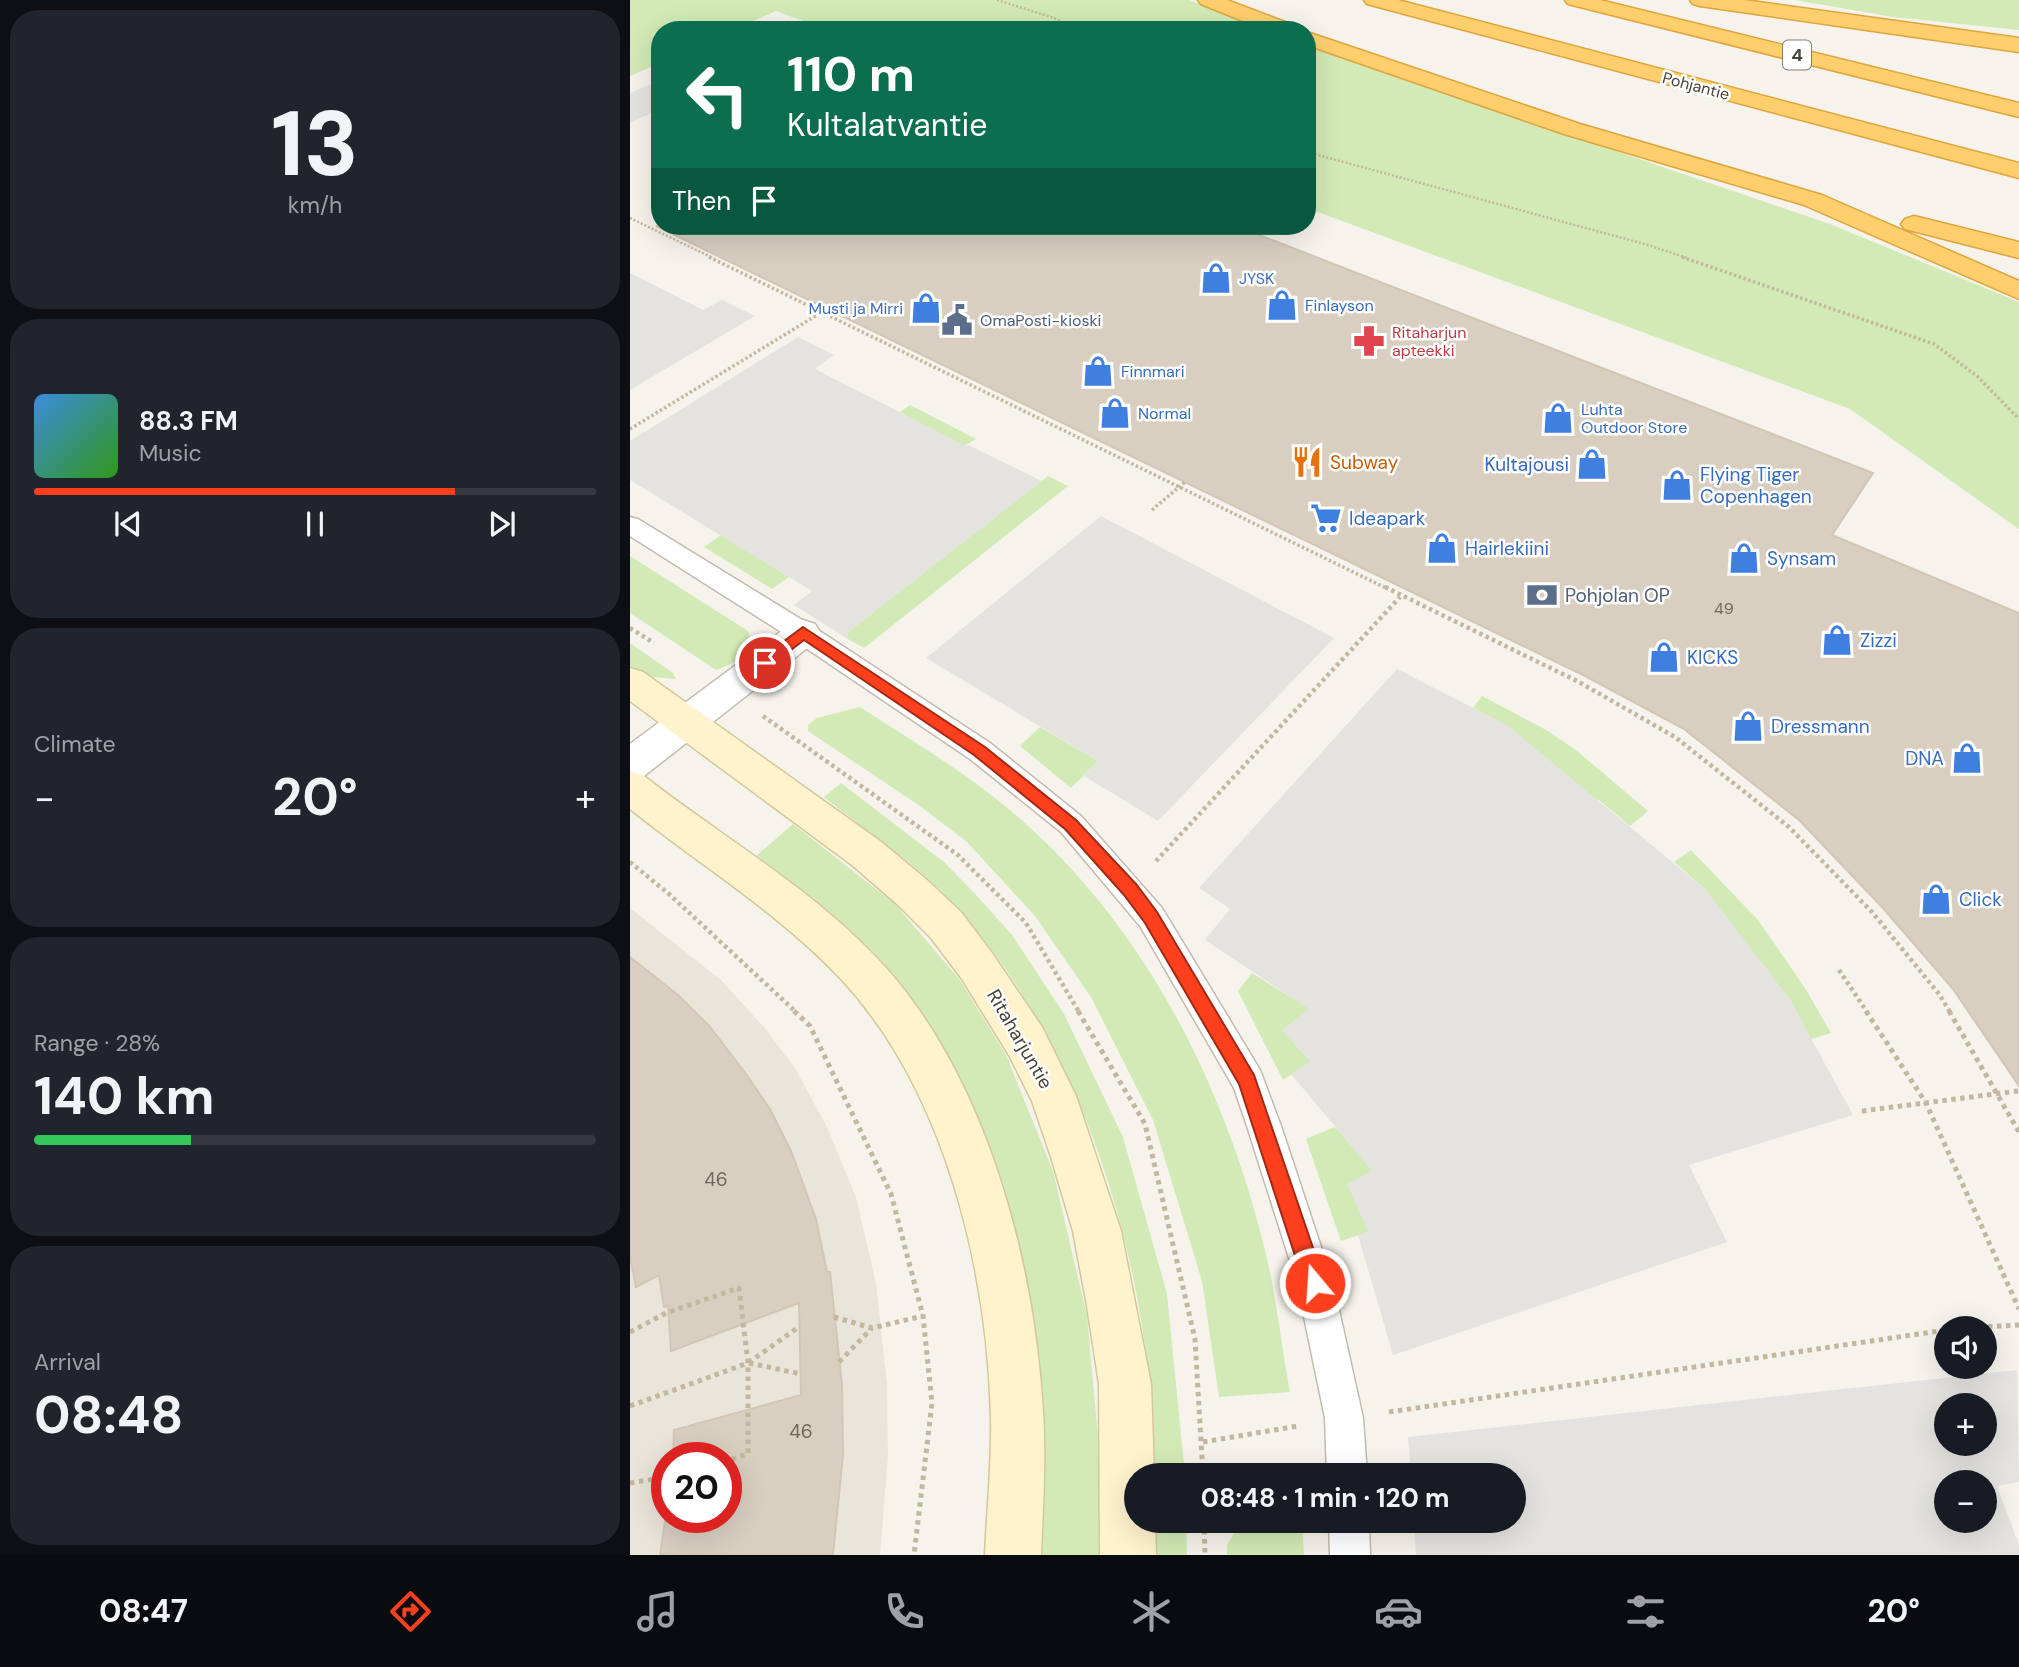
<!DOCTYPE html>
<meta charset="utf-8">
<style>
:root{--surface:#171b24;--page:#20242c;--text:#f1f3f6;--muted:#9ea1a6;--line:#363941;--accent:#fc3f1d}
body{margin:0;font-family:"DM Sans",sans-serif;background:var(--page);color:var(--text);height:100vh;display:flex;flex-direction:column;font-size:26px;white-space:nowrap}
*{box-sizing:border-box;margin:0}
p{font-size:23px;color:var(--muted)}
.icon{flex:none;width:38px;height:38px;fill:none;stroke:currentColor;stroke-width:2;stroke-linecap:round;stroke-linejoin:round}
.map{position:relative;flex:1;overflow:hidden}
.panel{display:flex;flex-direction:column;gap:10px;padding:10px;background:#0d0f14;width:630px}
.panel>*{flex:none}
.guide{position:absolute;left:21px;top:21px;width:665px;height:214px;border-radius:28px;box-shadow:0 7px 28px #0002;background:#0b6e4f;color:#fff;overflow:hidden}
.tools{position:absolute;left:1304px;top:1316px;display:grid;gap:14px}
.tools a{display:grid;place-items:center;width:63px;height:63px;border-radius:50%;background:var(--surface);box-shadow:0 7px 28px #0002;font-size:35px}
.speed{position:absolute;left:21px;top:1442px;display:flex;gap:14px;font-size:35px;font-weight:700;text-align:center}
.speed>*{display:grid;place-content:center;width:91px;height:91px;border-radius:50%;background:var(--surface);box-shadow:0 7px 28px #0002;line-height:1}
.speed .limit{border:10px solid #d22;background:#fff;color:#111}
.pin{position:absolute;display:grid;place-items:center;width:60px;height:60px;color:#fff;margin:-30px;border:4px solid #fff;border-radius:50%;box-shadow:0 2px 7px #0007}
.me{position:absolute;width:77px;margin:-38px;rotate:342deg;stroke-linejoin:round;filter:drop-shadow(0 0 5px #0008)}
.turn{display:flex;align-items:center;gap:24px;height:147px;padding:0 21px;font-size:32px}
.turn .icon{width:91px;height:91px;stroke-width:2.5}
.turn b{display:block;font-size:49px;line-height:60px}
.then{display:flex;align-items:center;height:66px;padding:0 21px;background:#0003;gap:14px;font-size:26px}
.big{font-size:52px;font-weight:700;line-height:1.1}
.panel .widget{flex:1;display:flex;flex-direction:column;justify-content:center;gap:10px;min-width:0;padding:0 24px;border-radius:28px;background:var(--page)}
.panel .dial{align-items:center;gap:0}
.dial b{font-size:91px;line-height:1}
.song{display:flex;align-items:center;gap:21px}
.cover{width:84px;height:84px;border-radius:10px;background:linear-gradient(135deg,hsl(210 70% 55%),hsl(110 70% 35%))}
.played{height:7px;border-radius:4px;background:linear-gradient(90deg,var(--accent) 75%,var(--line) 75%)}
.keys{display:flex;justify-content:space-around;direction:ltr}
.heat{display:flex;justify-content:space-between;align-items:center;font-size:38px;direction:ltr}
.charge{height:10px;border-radius:5px;background:linear-gradient(90deg,#34c759 28%,var(--line) 0)}
.trip{position:absolute;left:494px;top:1463px;width:402px;height:70px;border-radius:35px;background:var(--surface);box-shadow:0 7px 28px #0002;font-weight:700;line-height:70px;text-align:center}
.menu{display:flex;height:112px;justify-content:space-around;align-items:center;background:#090b0e;color:var(--muted)}
.menu .icon{width:49px;height:49px}
.menu .selected{color:var(--accent)}
.menu b{font-size:32px;color:var(--text)}
main{display:flex;flex:1;min-height:0}
.map>svg:first-child{display:block}
.residential{fill:#eae5da;fill-rule:evenodd}
.green{fill:#d2eab5}
.parking{fill:#e5e3e0;fill-rule:evenodd}
.building{fill:#d8cfc1;stroke:#d3c7b4;stroke-width:2}
.lines{fill:none;stroke-linecap:round;stroke-linejoin:round}
.lane-casing{stroke:#c2bbae;stroke-width:3}
.street-casing{stroke:#c2bbae;stroke-width:3}
.secondary-casing{stroke:#d6c79b;stroke-width:3}
.highway-casing{stroke:#e0a43c;stroke-width:3}
.path-far3{stroke:#c4b79f;stroke-width:2.5;stroke-dasharray:2 2;stroke-linecap:butt}
.path-far2{stroke:#c4b79f;stroke-width:3.5;stroke-dasharray:2.5 2.5;stroke-linecap:butt}
.path-far1{stroke:#c4b79f;stroke-width:4.5;stroke-dasharray:3.5 3.5;stroke-linecap:butt}
.path{stroke:#c4b79f;stroke-width:5;stroke-dasharray:4.5 4.5;stroke-linecap:butt}
.lane{fill:#fff;fill-rule:evenodd}
.street{fill:#fff;fill-rule:evenodd}
.secondary{fill:#fff3cd;fill-rule:evenodd}
.highway{fill:#ffcf6e;fill-rule:evenodd}
.route{fill:#fc3f1d;stroke:#a42913;stroke-width:2}
.labels{text-anchor:middle;dominant-baseline:central;stroke-width:5;stroke-linejoin:round;paint-order:stroke}
.far-street-label{font-size:16px;fill:#4b4439;stroke:#fff}
.far-shop-label{font-size:16px;fill:#366cbe;stroke:#fff;text-anchor:start}
.far-service-label{font-size:16px;fill:#4e5e75;stroke:#fff;text-anchor:start}
.far-health-label{font-size:16px;fill:#be3a42;stroke:#fff;text-anchor:start}
.number-label{font-size:16px;fill:#6e675b}
.shield{fill:#fff;stroke:#817c74;stroke-width:2}
.shield-label{font-size:18px;font-weight:bold;fill:#4b4439}
.food-label{font-size:19px;fill:#c56008;stroke:#fff;text-anchor:start}
.shop-label{font-size:19px;fill:#366cbe;stroke:#fff;text-anchor:start}
.service-label{font-size:19px;fill:#4e5e75;stroke:#fff;text-anchor:start}
.street-label{font-size:19px;fill:#4b4439;stroke:#fff}
.near-number-label{font-size:19px;fill:#6e675b}
</style>
<main>
<section class="panel">
<div class="widget dial"><b>13</b><p>km/h</p></div>
<div class="widget">
<div class="song"><i class="cover"></i><div><b>88.3 FM</b><p>Music</p></div></div>
<div class="played"></div>
<div class="keys"><svg class="icon" aria-label="previous" viewBox="0 0 24 24"><path d="M18 5L8 12l10 7zM5 5v14"/></svg><svg class="icon" aria-label="pause" viewBox="0 0 24 24"><path d="M8 5v14M16 5v14"/></svg><svg class="icon" aria-label="next" viewBox="0 0 24 24"><path d="M6 5l10 7-10 7zM19 5v14"/></svg></div>
</div>
<div class="widget"><p>Climate</p>
<div class="heat"><a>−</a><b class="big">20°</b><a>+</a></div>
</div>
<div class="widget"><p>Range · 28%</p><b class="big">140 km</b><div class="charge"></div></div>
<div class="widget"><p>Arrival</p><b class="big">08:48</b></div>
</section>
<div class="map">
<svg width="1389" height="1555" viewBox="0 0 1389 1555">
<rect width="100%" height="100%" fill="#f6f3ec"/>
<path class="residential" d="M0,908L91,980L133,1026L165,1068L197,1127L226,1197L246,1283L257,1384L258,1456L250,1555H0ZM37,1458H96V1517H37Z"/>
<path class="green" d="M0,0H559L636,30H198L146,11L103,30H30V63L0,76Z
M1165,0H1389V30L1263,17Z
M677,46L1200,224L1389,302V529L1220,409L677,208Z
M280,405L346,439L136,563L159,577L142,589L74,547L91,535L114,549L291,424L270,412Z
M418,476L438,486L234,648L218,639V632Z
M0,556L118,631C126,654 105,663 86,670L0,613Z
M0,643L43,673L46,679L20,677L0,666Z
M852,696L918,731L947,751L1018,811L1000,826L969,800L680,1062L653,1080L608,991L622,973L659,996L876,725L843,708Z
M230,707C279,739 330,769 375,806C510,917 592,1078 634,1246C646,1293 651,1344 660,1392L589,1397L572,1281L523,1120L461,997L405,916L337,842L290,806L178,731V725L187,718Z
M410,727L468,761L441,788L390,746Z
M211,783L314,862L348,897L382,935L434,1014L493,1137L537,1294L555,1475H525C522,1279 463,1063 332,913C293,868 240,834 194,797Z
M163,824L265,904L330,980L376,1055L423,1171L457,1316L471,1470L470,1555H400L397,1315L227,939L184,899L126,856Z
M1061,850L1128,920L1175,988L1201,1033L1181,1039L1159,998L738,1232L711,1241L676,1139L705,1127L736,1163L1076,890L1044,862Z
M525,1521H556L557,1555H525Z
M611,1521H672L674,1555H597V1545Z"/>
<path class="parking" d="M30,80V109L0,123V93Z
M0,273L73,310L92,300L125,316L0,390Z
M168,337L204,355L185,369L336,446L338,445L412,481L218,632V639L164,605L182,591L0,480V441Z
M471,516L704,638L528,821L454,776L468,761L296,658Z
M767,669L877,725L1076,890L1159,998L1223,1115L1059,1165L1097,1242L763,1355L728,1235L738,1231L717,1184L742,1171L661,1074L680,1062L652,1030L679,1009L575,940L600,909L569,888Z
M1387,1370L1389,1482L1367,1486L1389,1545V1555H786L784,1521H884V1475H781L778,1437ZM1354,1405V1444H1316V1405ZM1354,1482V1521H1316V1482Z"/>
<path class="building" d="M26,226H606L1243,473L1202,535L1389,613V1086L1323,989L1252,907L1169,820L1054,729L955,676Z
M0,957L48,995L80,1027L116,1074L140,1109L161,1151L186,1219L197,1272H200L212,1385L213,1455L203,1555H30L37,1507V1517H96V1458H43L44,1430L171,1395L169,1303L41,1351L38,1306L34,1307L29,1275L6,1287L0,1257Z"/>
<g class="lines">
<defs>
<path id="lane" d="M0,517L8,519L182,626L360,743L451,816L532,908L630,1070L651,1126L703,1283L733,1418L737,1475H697L695,1418L667,1283L617,1126L604,1088L510,926L431,832L340,759L164,640L0,536Z
M699,1521H739L740,1555H700Z"/>
<path id="street" d="M173,620L185,624L191,633L185,642L14,776L0,780V744L161,624Z"/>
<path id="secondary" d="M0,668L13,672L250,841L297,880L331,912L362,953L412,1027L446,1096L491,1231L521,1384L524,1475H506V1521H525L526,1555H470L469,1384L457,1306L443,1231L421,1157L402,1101L380,1057L332,979L301,938L267,904L222,865L0,701Z
M0,771L14,776C88,834 173,883 240,951C353,1064 404,1256 413,1412C416,1460 413,1507 411,1555H355C357,1509 362,1463 361,1417C357,1267 315,1091 211,979C149,913 70,865 0,809Z"/>
<path id="highway" d="M568,0H597L663,25L666,30H635L571,4Z
M734,0H768L1389,163V178L737,4Z
M935,0H970L1389,103V117L938,4Z
M1060,0H1114L1389,38V52L1070,6L1063,4Z
M677,32L950,124L1192,195L1389,281V299L1174,205L934,134L677,45Z
M1284,216L1389,242V258L1275,229L1271,224L1275,219Z"/>
</defs>
<use href="#lane" class="lane-casing"/>
<use href="#street" class="street-casing"/>
<use href="#secondary" class="secondary-casing"/>
<use href="#highway" class="highway-casing"/>
<path class="path-far3" d="M367,0L424,18L447,30
M677,152L1018,245L1057,258
M0,218L83,258"/>
<path class="path-far2" d="M79,257L758,589
M1052,257L1304,344L1347,376L1389,419
M0,429L197,309
M522,510L555,482"/>
<path class="path-far1" d="M755,587L949,682L1045,737L1159,827L1242,912L1309,994L1320,1012
M0,628L24,643
M133,716L328,855L396,923L449,1012
M526,861L770,597
M0,862L39,894L166,1012
M1209,970L1237,1012"/>
<path class="path" d="M164,1011L180,1026L261,1194L293,1316L302,1403L284,1555
M448,1011L515,1124L565,1339L573,1475
M1236,1011L1296,1103L1389,1309
M1319,1011L1389,1132
M1232,1111L1388,1091
M204,1317L242,1328L293,1316
M1331,1328L1389,1325
M0,1332L36,1313L109,1288L118,1363V1454L96,1461
M209,1362L242,1328
M119,1363L171,1374
M0,1406L118,1363L166,1329
M759,1412L1316,1330
M573,1442L668,1426
M0,1483L37,1477
M574,1521L575,1555"/>
<use href="#lane" class="lane"/>
<use href="#street" class="street"/>
<use href="#secondary" class="secondary"/>
<use href="#highway" class="highway"/>
</g>
<path class="route" d="M173,627L355,747L446,820L506,884L527,912L624,1075L695,1283L692,1290L685,1293L677,1290L674,1283L609,1084L515,923L494,895L435,829L344,755L174,640L140,666H130L128,663L130,659Z"/>
<defs>
<symbol id="shop-bare" viewBox="-9 -9 18 18"><path d="M-5-2.5h2.3a2.7 3.5 0 0 1 5.4 0H5L5.5 6h-11ZM-1.5-2.5h3a1.5 2.3 0 0 0-3 0Z" fill="#3f7fe0" stroke="#fff" stroke-width="2.5" paint-order="stroke"/></symbol>
<symbol id="civic-bare" viewBox="-9 -9 18 18"><path d="M-.6-6.5H3V-4.5H.6V-3L4-1V1h2V6H-6V1h2V-1L-.6-3ZM-1.2 2.5V6h2.4V2.5Z" fill="#5c6f8a" stroke="#fff" stroke-width="2.5" paint-order="stroke"/></symbol>
<symbol id="pharmacy-bare" viewBox="-9 -9 18 18"><path d="M-2-6h4v4h4v4h-4v4h-4v-4h-4v-4h4Z" fill="#e0444e" stroke="#fff" stroke-width="2.5" paint-order="stroke"/></symbol>
<symbol id="restaurant-bare" viewBox="-9 -9 18 18"><path d="M-5-6h1v4h1v-4h1v4h1v-4h1v5L-1.5 .5V6h-2V.5L-5-1ZM5-6V6H3V1.5H1.5Q1.5-4 5-6Z" fill="#e8710a" stroke="#fff" stroke-width="2.5" paint-order="stroke"/></symbol>
<symbol id="supermarket-bare" viewBox="-9 -9 18 18"><path d="M-6-5.5h2.5l.6 2H6L4.5 2H-2.5L-4.4-4H-6ZM-1.5 3.2a1.3 1.3 0 1 0 .1 0ZM3 3.2a1.3 1.3 0 1 0 .1 0Z" fill="#3f7fe0" stroke="#fff" stroke-width="2.5" paint-order="stroke"/></symbol>
<symbol id="bank-bare" viewBox="-9 -9 18 18"><path d="M-6-4H6V4H-6ZM0-2.3a2.3 2.3 0 1 0 0 4.6a2.3 2.3 0 1 0 0-4.6Z" fill="#5c6f8a" stroke="#fff" stroke-width="2.5" paint-order="stroke"/></symbol>
</defs>
<g fill-rule="evenodd">
<use href="#shop-bare" x="564" y="256" width="44" height="44"/>
<use href="#shop-bare" x="630" y="283" width="44" height="44"/>
<use href="#shop-bare" x="274" y="286" width="44" height="44"/>
<use href="#civic-bare" x="305" y="298" width="44" height="44"/>
<use href="#pharmacy-bare" x="717" y="319" width="44" height="44"/>
<use href="#shop-bare" x="446" y="349" width="44" height="44"/>
<use href="#shop-bare" x="463" y="391" width="44" height="44"/>
<use href="#shop-bare" x="906" y="396" width="44" height="44"/>
<use href="#restaurant-bare" x="655" y="440" width="44" height="44"/>
<use href="#shop-bare" x="940" y="442" width="44" height="44"/>
<use href="#shop-bare" x="1025" y="463" width="44" height="44"/>
<use href="#supermarket-bare" x="674" y="496" width="44" height="44"/>
<use href="#shop-bare" x="790" y="526" width="44" height="44"/>
<use href="#shop-bare" x="1092" y="536" width="44" height="44"/>
<use href="#bank-bare" x="890" y="573" width="44" height="44"/>
<use href="#shop-bare" x="1185" y="618" width="44" height="44"/>
<use href="#shop-bare" x="1012" y="635" width="44" height="44"/>
<use href="#shop-bare" x="1096" y="704" width="44" height="44"/>
<use href="#shop-bare" x="1315" y="736" width="44" height="44"/>
<use href="#shop-bare" x="1284" y="877" width="44" height="44"/>
</g>
<g class="labels">
<g class="far-street-label">
<text transform="translate(1066 86) rotate(15)">Pohjantie</text>
</g>
<g class="far-shop-label">
<text x="609" y="278">JYSK</text>
<text x="675" y="305">Finlayson</text>
<text x="273" y="308" text-anchor="end">Musti ja Mirri</text>
<text x="491" y="371">Finnmari</text>
<text x="951" y="409">Luhta<tspan x="951" dy="18">Outdoor Store</tspan></text>
<text x="508" y="413">Normal</text>
</g>
<g class="far-service-label">
<text x="350" y="320">OmaPosti-kioski</text>
</g>
<g class="far-health-label">
<text x="762" y="332">Ritaharjun<tspan x="762" dy="18">apteekki</tspan></text>
</g>
<g class="number-label">
<text x="1094" y="608">49</text>
</g>
<rect class="shield" x="1153" y="40.5" width="28" height="29" rx="5"/>
<g class="shield-label">
<text x="1167" y="55">4</text>
</g>
<g class="food-label">
<text x="700" y="462">Subway</text>
</g>
<g class="shop-label">
<text x="939" y="464" text-anchor="end">Kultajousi</text>
<text x="1070" y="474">Flying Tiger<tspan x="1070" dy="22">Copenhagen</tspan></text>
<text x="719" y="518">Ideapark</text>
<text x="835" y="548">Hairlekiini</text>
<text x="1137" y="558">Synsam</text>
<text x="1230" y="640">Zizzi</text>
<text x="1057" y="657">KICKS</text>
<text x="1141" y="726">Dressmann</text>
<text x="1314" y="758" text-anchor="end">DNA</text>
<text x="1329" y="899">Click</text>
</g>
<g class="service-label">
<text x="935" y="595">Pohjolan OP</text>
</g>
<g class="street-label">
<text transform="translate(390 1039) rotate(60)">Ritaharjuntie</text>
</g>
<g class="near-number-label">
<text x="86" y="1179">46</text>
<text x="171" y="1431">46</text>
</g>
</g>
</svg>
<div class="tools">
<a><svg class="icon" aria-label="sound" viewBox="0 0 24 24"><path d="M4 9h4l5-4v14l-5-4H4zM17 9q2 3 0 6"/></svg></a>
<a>+</a>
<a>−</a>
</div>
<div class="speed"><div class="limit">20</div></div>
<div class="pin" style="left:135px;top:663px;background:#d93025"><svg class="icon" aria-label="arrive" viewBox="0 0 24 24"><path d="M6 21V4h12l-3 4 3 4H6"/></svg></div>
<svg class="me" style="left:685px;top:1283px" viewBox="-20 -20 40 40"><circle r="17" fill="#fc3f1d" stroke="#fff" stroke-width="3"/><path d="M0-11L8 9 0 5-8 9z" fill="#fff"/></svg>
<div class="trip">08:48 · 1 min · 120 m</div>
<div class="guide">
<div class="turn"><svg class="icon" aria-label="left" viewBox="0 0 24 24"><path d="M17 20v-9H6M10 6l-5 5 5 5"/></svg><div><b>110 m</b>Kultalatvantie</div></div>
<div class="then">Then<svg class="icon" aria-label="arrive" viewBox="0 0 24 24"><path d="M6 21V4h12l-3 4 3 4H6"/></svg></div>
</div>
</div>
</main>
<nav class="menu">
<b>08:47</b>
<svg class="icon selected" aria-label="directions" viewBox="0 0 24 24"><path d="M12 3l9 9-9 9-9-9zM9 14v-3h6M13 9l2 2-2 2"/></svg>
<svg class="icon" aria-label="music" viewBox="0 0 24 24"><path d="M9 18V5l10-2v13"/><circle cx="6" cy="18" r="3"/><circle cx="16" cy="16" r="3"/></svg>
<svg class="icon" aria-label="phone" viewBox="0 0 24 24"><path d="M5 4h4l2 5-3 2q2 4 5 5l2-3 5 2v4C11 20 4 13 5 4z"/></svg>
<svg class="icon" aria-label="climate" viewBox="0 0 24 24"><path d="M12 3v18M4 7l16 10M4 17L20 7"/></svg>
<svg class="icon" aria-label="car" viewBox="0 0 24 24"><path d="M5 17H2v-5l4-1 3-4h7l3 4 3 1v5h-3M9 17h6M6 11h13"/><circle cx="7" cy="17" r="2"/><circle cx="17" cy="17" r="2"/></svg>
<svg class="icon" aria-label="filters" viewBox="0 0 24 24"><path d="M4 7h16M4 17h16"/><circle cx="9" cy="7" r="2"/><circle cx="15" cy="17" r="2"/></svg>
<b>20°</b>
</nav>
